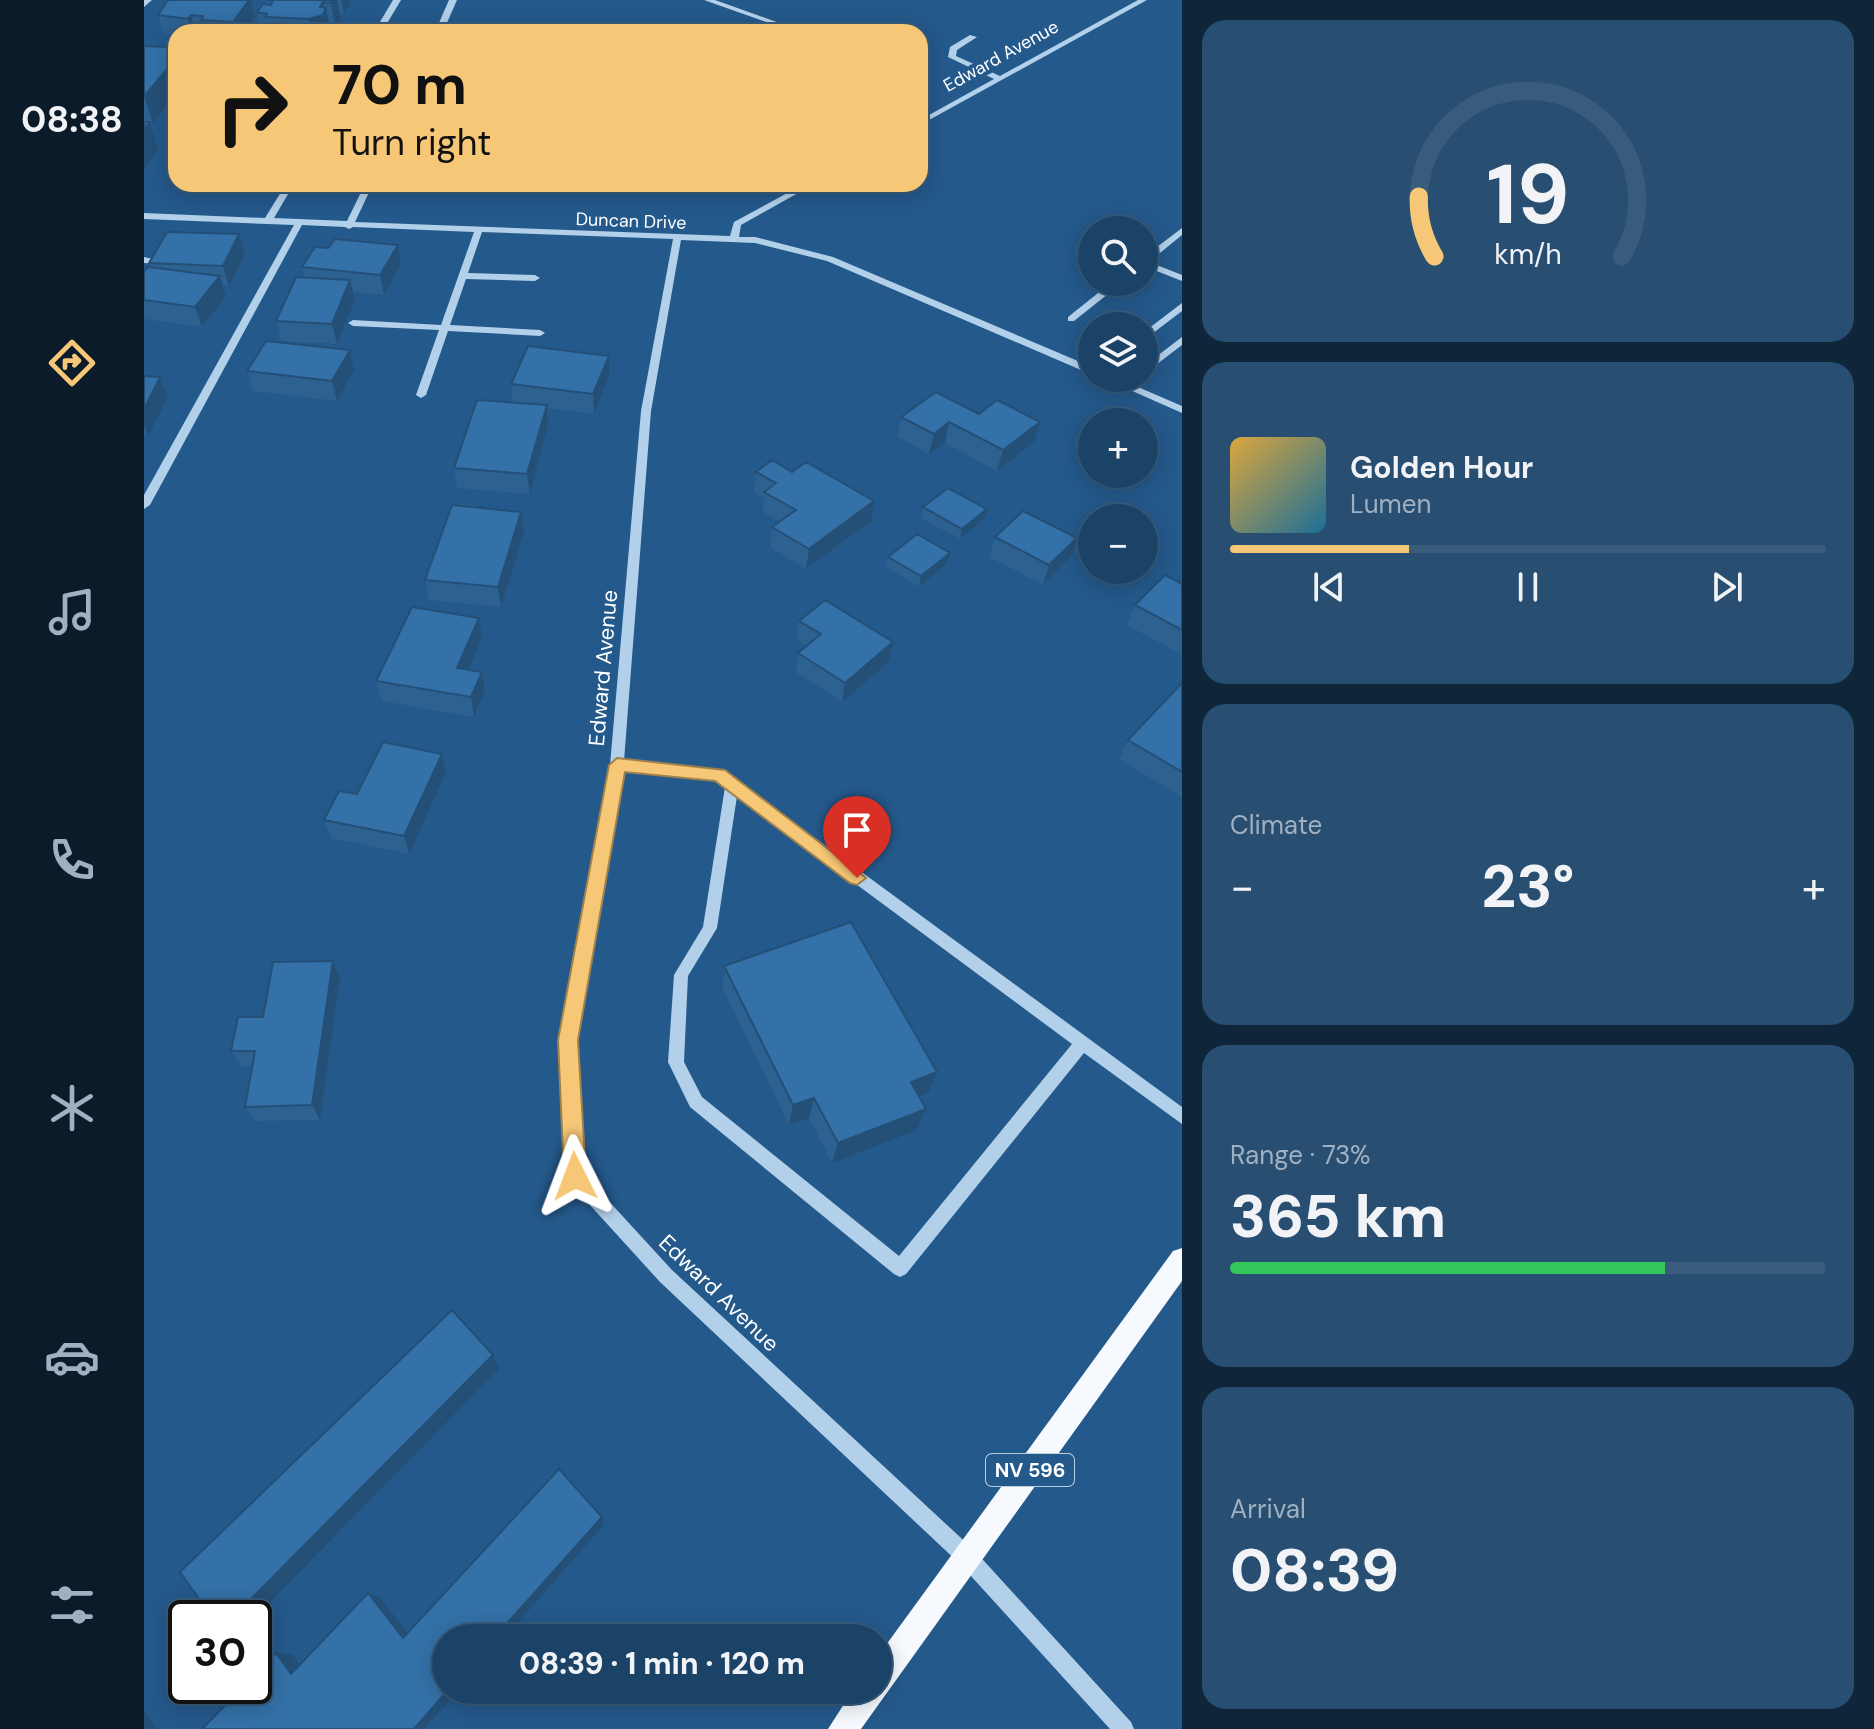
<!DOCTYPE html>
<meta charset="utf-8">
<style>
:root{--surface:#1b4368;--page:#284e71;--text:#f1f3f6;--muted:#a0b0c0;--line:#395c7c;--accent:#f5c776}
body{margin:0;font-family:"DM Sans",sans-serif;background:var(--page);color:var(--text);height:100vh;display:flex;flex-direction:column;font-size:30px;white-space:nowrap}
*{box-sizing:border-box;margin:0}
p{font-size:26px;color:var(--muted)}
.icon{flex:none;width:44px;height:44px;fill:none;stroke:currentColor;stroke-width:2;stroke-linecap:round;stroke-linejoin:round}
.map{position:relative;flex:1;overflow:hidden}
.side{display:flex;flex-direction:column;gap:20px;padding:20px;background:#0f2539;width:692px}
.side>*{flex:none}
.guide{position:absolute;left:24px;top:24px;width:760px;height:168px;border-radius:24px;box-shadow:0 4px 20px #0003,0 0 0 2px var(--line);background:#f5c776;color:#111;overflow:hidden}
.controls{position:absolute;left:934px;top:216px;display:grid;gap:16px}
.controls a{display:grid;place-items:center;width:80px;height:80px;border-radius:50%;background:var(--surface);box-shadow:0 4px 20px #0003,0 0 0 2px var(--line);font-size:40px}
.speed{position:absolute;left:24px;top:1600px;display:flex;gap:16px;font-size:40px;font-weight:700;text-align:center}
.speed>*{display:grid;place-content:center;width:104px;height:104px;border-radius:50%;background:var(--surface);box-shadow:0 4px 20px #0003,0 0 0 2px var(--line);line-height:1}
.speed .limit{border:4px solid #111;border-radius:12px;background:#fff;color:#111}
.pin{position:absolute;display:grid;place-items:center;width:68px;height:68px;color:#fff;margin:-82px -34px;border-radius:50% 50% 50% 0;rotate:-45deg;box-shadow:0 0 8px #0007}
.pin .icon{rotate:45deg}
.me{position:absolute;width:88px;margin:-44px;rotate:357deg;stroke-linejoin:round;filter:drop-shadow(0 0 6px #0008)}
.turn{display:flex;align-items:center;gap:28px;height:168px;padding:0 32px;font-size:36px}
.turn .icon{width:104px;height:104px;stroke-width:2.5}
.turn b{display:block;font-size:56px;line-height:68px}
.big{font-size:60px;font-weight:800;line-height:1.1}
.side .widget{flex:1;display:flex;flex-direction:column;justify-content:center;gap:12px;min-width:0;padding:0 28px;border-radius:24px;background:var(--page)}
.side .dial{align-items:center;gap:0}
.dial svg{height:208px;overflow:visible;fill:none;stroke:var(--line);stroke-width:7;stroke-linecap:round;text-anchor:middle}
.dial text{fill:var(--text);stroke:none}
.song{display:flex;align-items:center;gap:24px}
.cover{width:96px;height:96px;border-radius:12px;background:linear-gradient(135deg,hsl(40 70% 55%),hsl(200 70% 35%))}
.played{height:8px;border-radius:4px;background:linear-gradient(90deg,var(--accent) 30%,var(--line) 30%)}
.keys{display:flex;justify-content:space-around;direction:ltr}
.heat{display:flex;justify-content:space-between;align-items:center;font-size:44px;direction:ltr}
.charge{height:12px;border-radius:6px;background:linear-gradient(90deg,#34c759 73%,var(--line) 0)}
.trip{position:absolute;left:288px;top:1624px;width:460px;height:80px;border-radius:40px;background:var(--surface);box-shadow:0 4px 20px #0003,0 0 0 2px var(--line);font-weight:800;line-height:80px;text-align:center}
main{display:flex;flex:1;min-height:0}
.dock{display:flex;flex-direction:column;width:144px;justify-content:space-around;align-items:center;background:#0b1b2a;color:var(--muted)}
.dock .icon{width:56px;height:56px}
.dock .current{color:var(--accent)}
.dock b{font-size:36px;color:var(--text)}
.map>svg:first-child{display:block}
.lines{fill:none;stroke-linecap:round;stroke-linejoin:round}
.minor{fill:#b2d0ea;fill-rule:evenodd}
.major{fill:#f6fafe;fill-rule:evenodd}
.wall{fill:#2d6190}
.shaded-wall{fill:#244f76}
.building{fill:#3471a8;stroke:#244f76;stroke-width:2}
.route{fill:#f5c776;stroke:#9f814d;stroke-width:2}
.labels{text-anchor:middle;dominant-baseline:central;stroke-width:8;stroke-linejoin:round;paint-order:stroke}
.far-street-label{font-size:18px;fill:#fff;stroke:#24598b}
.shield{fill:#24598b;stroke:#bdcddc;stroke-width:2}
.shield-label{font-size:20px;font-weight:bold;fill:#fff}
.street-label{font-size:22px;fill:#fff;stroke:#24598b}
</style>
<main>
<nav class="dock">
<b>08:38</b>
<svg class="icon current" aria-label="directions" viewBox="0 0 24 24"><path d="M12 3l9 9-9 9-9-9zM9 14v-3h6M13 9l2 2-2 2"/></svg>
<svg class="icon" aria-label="music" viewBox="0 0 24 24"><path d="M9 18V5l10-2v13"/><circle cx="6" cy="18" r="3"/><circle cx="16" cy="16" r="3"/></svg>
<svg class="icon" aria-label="phone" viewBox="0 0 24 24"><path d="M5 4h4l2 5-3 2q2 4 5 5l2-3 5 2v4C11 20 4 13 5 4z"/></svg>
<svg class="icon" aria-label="climate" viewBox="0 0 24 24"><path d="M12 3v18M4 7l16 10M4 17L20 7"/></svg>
<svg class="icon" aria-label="car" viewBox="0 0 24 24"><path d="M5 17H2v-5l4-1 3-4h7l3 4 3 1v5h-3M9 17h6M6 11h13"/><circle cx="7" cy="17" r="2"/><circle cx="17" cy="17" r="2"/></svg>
<svg class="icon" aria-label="filters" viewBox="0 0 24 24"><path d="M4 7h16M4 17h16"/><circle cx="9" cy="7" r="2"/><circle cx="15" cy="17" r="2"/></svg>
</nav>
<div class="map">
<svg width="1038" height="1729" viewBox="0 0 1038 1729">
<rect width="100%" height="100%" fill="#24598b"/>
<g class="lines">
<path class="minor" d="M0,0H8L0,7Z
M249,0H257L238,32H230Z
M305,0H313L299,32H291Z
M560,0H571L661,32H650Z
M994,0H1003L776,125V120L850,79L804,57L806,47L826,35L833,37L813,50L812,56L856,76Z
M142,184H150L130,218L203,221L221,184H229L211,222L586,236L590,222L660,184H670L597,225L595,237H611L689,257L948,367V374L944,373L683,261L611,243L537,240L507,411L480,761L580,771L1038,1107V1124L940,1053L762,1274L756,1277L750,1274L546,1107L524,1062L530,975L559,927L581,787L572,780L479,771L432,1040L439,1173L528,1270L830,1550L987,1722L990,1729H966L816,1564L516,1282L425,1182L423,1176L416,1040L466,765L497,411L529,239L338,232L324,273L391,275L396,278L391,281L322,279L306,325L396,330L401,333L396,336L304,331L282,395L277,398L272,395L295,330L209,326L204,323L209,320L297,325L330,232L209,227L205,229L201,227L158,225L6,505L0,509V495L150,225L0,219V213L121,218ZM593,796L928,1044L755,1256L558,1097L540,1062L544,976L573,928Z
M1038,228V235L1005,262L1038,275V281L1000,266V257Z
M0,257L18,261L13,264L0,263Z
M968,282H979L930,321H924V317Z
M1038,303V311L1000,340V332Z
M1038,337V345L1000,374V366Z
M959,378H973L1038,406V413Z"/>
<path class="major" d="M1038,1248V1281L717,1729H684L709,1690H734V1656L1029,1251Z"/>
</g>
<path class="wall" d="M24,0H110H107L111,16L100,32H32V35L19,33L14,15Z
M122,0H209H205L206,5L200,14H196L197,19L192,29L186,28L187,32H117L113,12L123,5Z
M0,46L9,123H6L14,150L0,170Z
M101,254L85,286L79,285L82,296L58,327L0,319V271L6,267L5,263Z
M257,265L240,295L209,292L211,300L193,344L137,341L132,321L161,278L158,267Z
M465,356V376L450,414L403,408L404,425L386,494L313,488L310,468L369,402L367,384Z
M210,370L193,401L109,391L103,371Z
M0,376L16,377L24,397L4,436H0Z
M792,392L890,442L853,471L801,443L785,454L754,437L757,417Z
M612,472H648L730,501L727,521L662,569L626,547L628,527L636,522L619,512L620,498L610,492Z
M779,507L840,519L816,539L777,518Z
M380,532L357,607L285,600L281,580Z
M851,537L933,538L926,558L899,585L845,557Z
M744,557L803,563L775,587L742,567Z
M1038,584V655L983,625L991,605Z
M335,618L338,638L324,670L341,691L330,717L238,701L232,681Z
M655,621L749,642L745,662L698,702L652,672L654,653L662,646L653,640Z
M1038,683V797L975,759L984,740Z
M302,773L265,854L187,838L180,820L213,794Z
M189,961L196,978L176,1120L111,1121L101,1107L108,1066H97L87,1051L119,1017Z
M580,966L784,1093L775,1097L782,1109L773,1130L688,1163L665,1118L645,1125L579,989Z"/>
<path class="shaded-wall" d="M105,0H107L111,16L100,32H92L89,22Z
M188,0H193L197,19L192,29L187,3Z
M197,0H205L206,5L200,14Z
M179,2L181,11L182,8L187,32H168L165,19Z
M47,15L52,32H47L44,19Z
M32,59V94L9,123L0,96Z
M6,122L14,150L0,170V124Z
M95,234L101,254L85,286L79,266Z
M254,245L257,265L240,295L236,275Z
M76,276L82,296L58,327L51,307Z
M206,280L211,300L193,344L188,324Z
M206,350L210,370L193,401L188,381Z
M465,356V376L450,414L449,394Z
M16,377L24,397L4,436L0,425V409Z
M403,405L404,425L386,494L383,474Z
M805,422L801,443L785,454L790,434Z
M896,422L890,442L853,471L859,450Z
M730,501L727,521L662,569L665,549Z
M843,509L840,519L816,539L818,529Z
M377,512L380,532L357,607L354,587Z
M933,538L926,558L899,585L905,565Z
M806,553L803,563L775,587L777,576Z
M335,618L338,638L317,687L313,668Z
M749,642L745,662L698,702L701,683Z
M338,672L341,691L330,717L327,697Z
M298,754L302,773L265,854L260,836Z
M189,961L196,978L176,1120L168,1105Z
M793,1072L784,1093L759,1103L767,1082Z
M670,1098L665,1118L645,1125L649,1105Z
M782,1109L773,1130L688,1163L694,1143Z
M349,1355L355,1369L110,1618H88Z
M458,1517L460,1525L360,1638H350Z
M224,1593L237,1598L270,1642L259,1638Z
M132,1653L149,1655L163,1676L147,1674Z
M304,1690H315L280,1729H270Z
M0,1711L13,1729H0Z"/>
<path class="building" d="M24,0H105L89,22L57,20L59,16L47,15L44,19L14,15Z
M122,0H188L187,3L179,2L176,7L182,8L179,15L165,19L121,17L123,14L113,12L119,4L127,5L129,0Z
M0,46L23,47L32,51V59L0,96Z
M0,122H6L0,130Z
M23,232L95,234L79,266L5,263Z
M191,239L254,245L236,275L158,267L171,247L184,248Z
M4,267L76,276L51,307L0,300V271Z
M152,277L206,280L188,324L132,321Z
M122,341L206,350L188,381L103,371Z
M384,346L465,356L449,394L367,384Z
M0,376L16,377L0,409Z
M792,392L835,414L853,400L896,422L859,450L805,422L790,434L757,417Z
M333,400L403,405L383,474L310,468Z
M628,460L648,472L662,462L730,501L665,549L628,527L652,510L620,492L632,483L612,472Z
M804,488L843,509L818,529L779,507Z
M308,505L377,512L354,587L281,580Z
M879,511L933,538L905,565L851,537Z
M773,534L806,553L777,576L744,557Z
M1021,575L1038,584V630L991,605Z
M681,600L749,642L701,683L654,653L677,634L655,621Z
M268,607L335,618L313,668L338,672L327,697L232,681Z
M1038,683V772L984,740Z
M239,742L298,754L260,836L180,820L195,791L213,794Z
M707,922L793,1072L767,1082L782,1109L694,1143L670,1098L649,1105L580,966Z
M189,961L168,1105L101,1107L111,1051H87L94,1017H119L129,962Z
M308,1310L349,1355L88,1618H69L36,1572Z
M415,1469L458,1517L350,1638H302V1690H304L270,1729H58L100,1686H110V1676L132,1653L147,1674L224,1593L259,1638Z"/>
<path class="route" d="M473,758L581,770L722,878L713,885L706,883L571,781L481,772L434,1040L442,1176L438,1183L431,1186L423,1183L420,1176L414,1040L465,765Z"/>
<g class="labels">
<g class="far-street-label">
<text transform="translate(857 56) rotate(-29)">Edward Avenue</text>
<text transform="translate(487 221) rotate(2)">Duncan Drive</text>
</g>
<rect class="shield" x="842" y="1454" width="88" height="32" rx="6"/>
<g class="shield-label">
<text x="886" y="1470">NV 596</text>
</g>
<g class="street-label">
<text transform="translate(459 668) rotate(-85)">Edward Avenue</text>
<text transform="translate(575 1293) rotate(44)">Edward Avenue</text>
</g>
</g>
</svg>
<div class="controls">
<a><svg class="icon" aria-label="search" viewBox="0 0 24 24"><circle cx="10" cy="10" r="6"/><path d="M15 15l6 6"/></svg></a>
<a><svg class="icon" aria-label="layers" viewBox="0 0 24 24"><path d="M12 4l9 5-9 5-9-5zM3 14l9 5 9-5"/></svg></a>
<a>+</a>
<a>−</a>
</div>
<div class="speed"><div class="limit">30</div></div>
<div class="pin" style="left:713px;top:878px;background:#d93025"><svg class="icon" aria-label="arrive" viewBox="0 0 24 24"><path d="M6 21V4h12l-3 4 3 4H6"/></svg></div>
<svg class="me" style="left:431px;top:1176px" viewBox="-20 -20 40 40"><path d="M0-17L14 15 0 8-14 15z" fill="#f5c776" stroke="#fff" stroke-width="4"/></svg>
<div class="trip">08:39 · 1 min · 120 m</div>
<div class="guide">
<div class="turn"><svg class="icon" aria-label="right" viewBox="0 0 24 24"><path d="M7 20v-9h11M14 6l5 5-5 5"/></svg><div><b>70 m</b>Turn right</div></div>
</div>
</div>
<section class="side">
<div class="widget dial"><svg viewBox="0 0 100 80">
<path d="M14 69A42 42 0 1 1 86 69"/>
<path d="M14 69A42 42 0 0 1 8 46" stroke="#f5c776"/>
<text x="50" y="56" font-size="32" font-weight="700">19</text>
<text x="50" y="72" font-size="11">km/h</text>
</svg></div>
<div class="widget">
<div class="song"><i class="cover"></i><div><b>Golden Hour</b><p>Lumen</p></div></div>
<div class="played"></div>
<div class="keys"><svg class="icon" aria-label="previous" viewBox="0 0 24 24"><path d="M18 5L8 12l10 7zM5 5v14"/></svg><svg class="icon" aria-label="pause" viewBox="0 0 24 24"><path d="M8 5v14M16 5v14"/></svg><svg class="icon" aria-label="next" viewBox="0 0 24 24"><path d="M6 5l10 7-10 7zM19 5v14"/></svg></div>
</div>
<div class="widget"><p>Climate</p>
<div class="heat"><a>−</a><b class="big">23°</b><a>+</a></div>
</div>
<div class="widget"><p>Range · 73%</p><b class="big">365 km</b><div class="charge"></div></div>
<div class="widget"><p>Arrival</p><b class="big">08:39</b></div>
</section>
</main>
